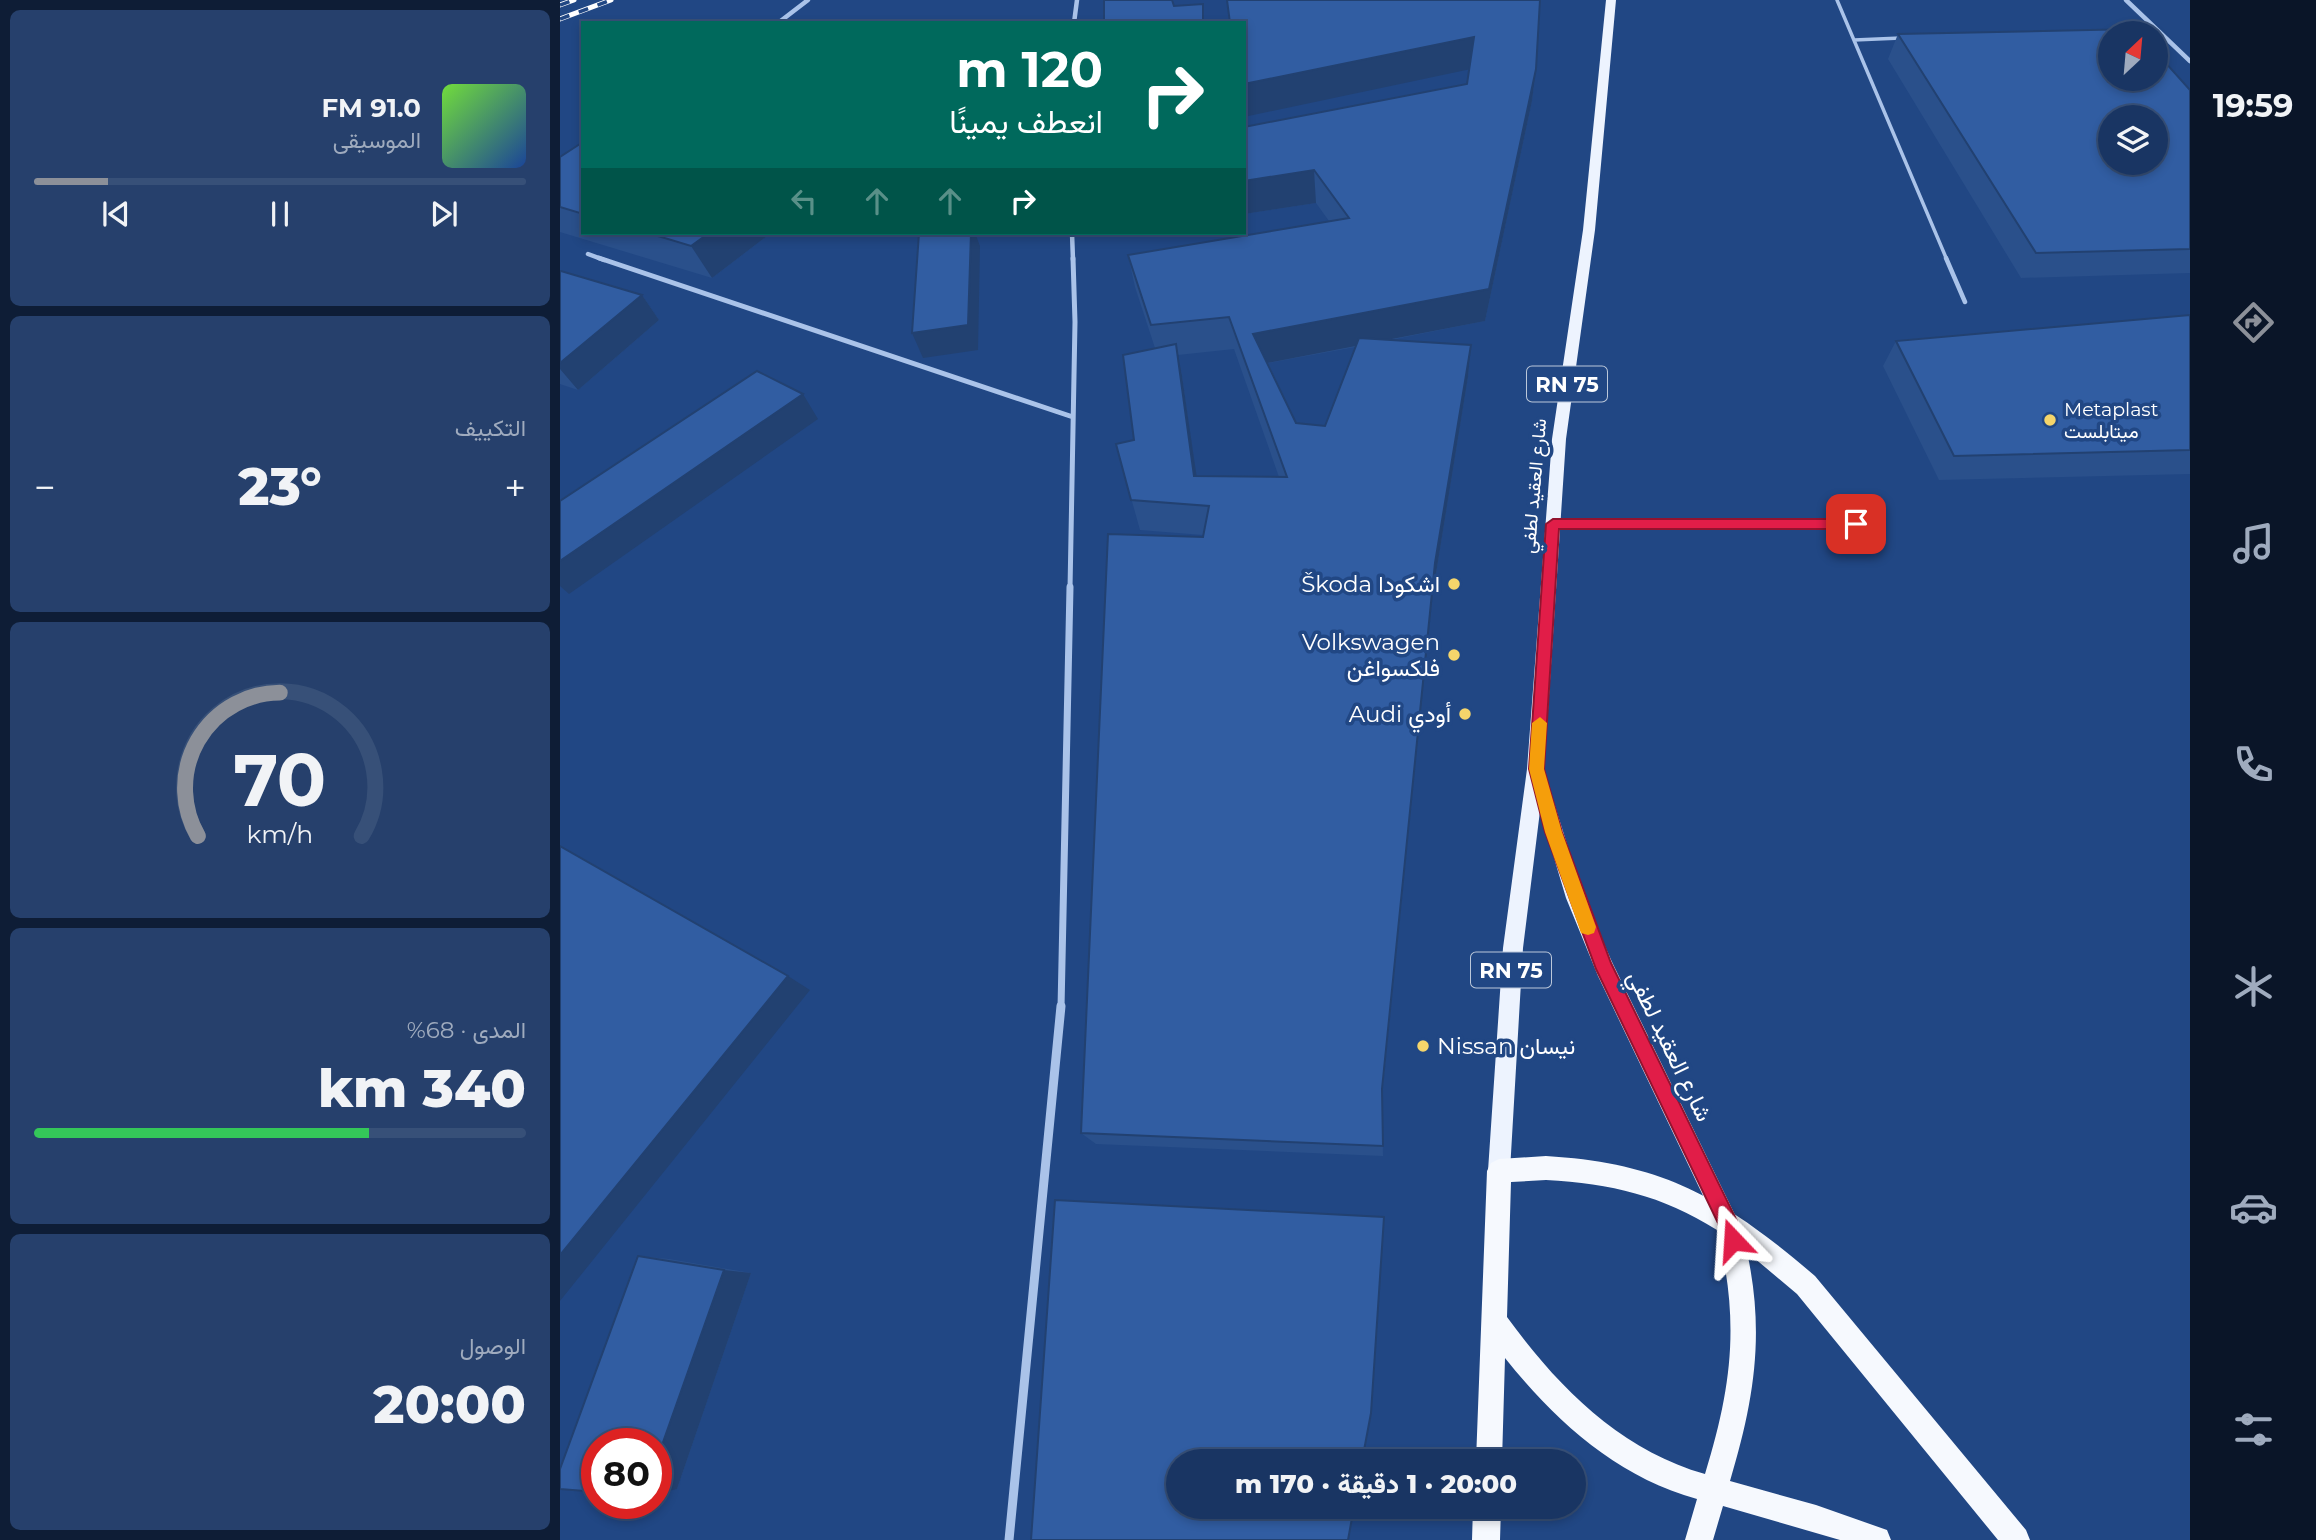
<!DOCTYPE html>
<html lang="ar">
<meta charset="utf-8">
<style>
:root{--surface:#193563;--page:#26406c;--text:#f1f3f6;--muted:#9fabbe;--line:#375078;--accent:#8c9099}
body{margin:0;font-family:Montserrat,Vazirmatn,sans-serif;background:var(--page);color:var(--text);direction:rtl;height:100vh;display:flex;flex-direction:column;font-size:26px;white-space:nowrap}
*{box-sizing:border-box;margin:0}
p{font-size:23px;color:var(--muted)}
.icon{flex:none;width:38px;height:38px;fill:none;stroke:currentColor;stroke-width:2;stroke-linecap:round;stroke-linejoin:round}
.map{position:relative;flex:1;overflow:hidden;direction:ltr}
.drawer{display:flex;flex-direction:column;gap:10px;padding:10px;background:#0e1d36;width:560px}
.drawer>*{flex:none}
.top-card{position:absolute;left:21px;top:21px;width:665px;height:214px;border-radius:0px;box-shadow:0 4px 10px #0003,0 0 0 2px var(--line);direction:rtl;background:#00695c;color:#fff;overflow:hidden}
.needle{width:46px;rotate:26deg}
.buttons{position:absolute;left:1538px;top:21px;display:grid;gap:14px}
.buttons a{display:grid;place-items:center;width:70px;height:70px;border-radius:50%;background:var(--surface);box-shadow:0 4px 10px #0003,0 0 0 2px var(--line);font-size:35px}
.speed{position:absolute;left:21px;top:1428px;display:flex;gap:14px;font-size:35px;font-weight:700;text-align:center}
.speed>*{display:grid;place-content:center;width:91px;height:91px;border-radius:50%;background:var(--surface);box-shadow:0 4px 10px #0003,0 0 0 2px var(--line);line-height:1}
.speed .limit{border:10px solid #d22;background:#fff;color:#111}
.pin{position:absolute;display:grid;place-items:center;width:60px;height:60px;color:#fff;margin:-30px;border-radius:14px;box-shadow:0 4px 10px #0006}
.me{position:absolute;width:77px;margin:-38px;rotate:340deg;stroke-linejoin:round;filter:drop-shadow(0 0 5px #0008)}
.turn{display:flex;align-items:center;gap:24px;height:147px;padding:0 28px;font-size:32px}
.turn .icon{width:91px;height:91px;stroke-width:2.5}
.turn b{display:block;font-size:49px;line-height:60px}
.lanes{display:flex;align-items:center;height:66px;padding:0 28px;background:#0003;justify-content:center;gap:35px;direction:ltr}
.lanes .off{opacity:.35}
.big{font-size:52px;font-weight:800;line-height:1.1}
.drawer .widget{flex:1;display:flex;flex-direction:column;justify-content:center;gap:10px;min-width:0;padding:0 24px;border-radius:10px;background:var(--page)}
.drawer .dial{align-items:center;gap:0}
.dial svg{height:182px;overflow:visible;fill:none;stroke:var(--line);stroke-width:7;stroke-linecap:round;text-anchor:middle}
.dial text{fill:var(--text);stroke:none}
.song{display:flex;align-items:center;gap:21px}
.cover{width:84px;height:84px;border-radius:10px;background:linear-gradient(135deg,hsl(100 70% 55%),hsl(220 70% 35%))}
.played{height:7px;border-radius:4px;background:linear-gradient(90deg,var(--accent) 15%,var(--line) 15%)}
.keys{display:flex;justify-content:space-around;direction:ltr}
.heat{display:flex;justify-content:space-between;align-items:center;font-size:38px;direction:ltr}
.charge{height:10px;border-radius:5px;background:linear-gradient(90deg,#34c759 68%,var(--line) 0)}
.trip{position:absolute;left:606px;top:1449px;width:420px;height:70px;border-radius:35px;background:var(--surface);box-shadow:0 4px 10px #0003,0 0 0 2px var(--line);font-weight:800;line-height:70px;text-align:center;direction:rtl}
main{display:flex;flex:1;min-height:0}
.menu{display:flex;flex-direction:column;width:126px;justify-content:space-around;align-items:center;background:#0a1528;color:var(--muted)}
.menu .icon{width:49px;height:49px}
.menu .active{color:var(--accent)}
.menu b{font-size:32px;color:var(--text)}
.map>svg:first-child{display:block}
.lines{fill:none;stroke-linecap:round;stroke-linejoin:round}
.service-far1{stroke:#aac3e9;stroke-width:3.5}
.service{stroke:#aac3e9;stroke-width:4.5}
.minor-far3{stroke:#aac3e9;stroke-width:4.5}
.minor-far2{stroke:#aac3e9;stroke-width:5}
.minor-far1{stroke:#aac3e9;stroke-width:7}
.minor{stroke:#aac3e9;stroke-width:9}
.primary{fill:#edf3fe;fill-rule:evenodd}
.trunk{fill:#f6f9fe;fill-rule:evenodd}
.rail-casing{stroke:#fff;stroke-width:5}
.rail{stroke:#214784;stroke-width:3.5;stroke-dasharray:10;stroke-linecap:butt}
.wall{fill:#2a508b;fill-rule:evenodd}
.shaded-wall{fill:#224171}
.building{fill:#315da2;stroke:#224171;stroke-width:2;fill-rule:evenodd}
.route{fill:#e11d48;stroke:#92132f;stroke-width:2}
.slow{fill:#f59e0b}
.poi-dot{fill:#f5d56b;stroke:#214784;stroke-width:2.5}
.labels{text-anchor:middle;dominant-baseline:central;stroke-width:7;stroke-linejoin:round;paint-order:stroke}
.far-poi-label{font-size:19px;fill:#fff;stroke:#214784;text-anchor:start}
.far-street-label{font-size:19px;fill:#fff;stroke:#214784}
.shield{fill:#214784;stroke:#bcc8da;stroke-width:2}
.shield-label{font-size:21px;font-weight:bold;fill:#fff}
.poi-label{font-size:23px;fill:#fff;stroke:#214784;text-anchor:end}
.street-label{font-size:23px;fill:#fff;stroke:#214784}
</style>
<main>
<nav class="menu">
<b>19:59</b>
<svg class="icon active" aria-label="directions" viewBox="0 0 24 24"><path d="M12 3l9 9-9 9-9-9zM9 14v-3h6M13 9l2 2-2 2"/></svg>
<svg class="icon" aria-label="music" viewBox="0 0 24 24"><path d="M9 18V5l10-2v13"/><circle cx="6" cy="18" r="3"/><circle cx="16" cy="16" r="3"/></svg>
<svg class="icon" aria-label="phone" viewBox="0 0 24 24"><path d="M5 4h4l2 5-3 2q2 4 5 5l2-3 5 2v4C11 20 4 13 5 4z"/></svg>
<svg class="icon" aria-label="climate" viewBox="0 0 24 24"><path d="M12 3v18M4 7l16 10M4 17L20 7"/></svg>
<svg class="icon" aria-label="car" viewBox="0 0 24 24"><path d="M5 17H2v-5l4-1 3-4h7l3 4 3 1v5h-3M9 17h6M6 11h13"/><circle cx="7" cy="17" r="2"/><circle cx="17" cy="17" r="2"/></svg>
<svg class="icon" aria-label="filters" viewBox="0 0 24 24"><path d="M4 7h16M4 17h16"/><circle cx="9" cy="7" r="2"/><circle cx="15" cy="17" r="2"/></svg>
</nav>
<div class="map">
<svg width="1630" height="1540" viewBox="0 0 1630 1540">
<rect width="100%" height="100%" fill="#214784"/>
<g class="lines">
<path class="service-far1" d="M1277,0L1387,260
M1572,30L1596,29
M1294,40L1341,38"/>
<path class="service" d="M1386,258L1405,302
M996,524H1323"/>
<path class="minor-far3" d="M1566,0L1630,61
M218,23L248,0
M514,23L517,0
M512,233L513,260
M28,254L44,260"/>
<path class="minor-far2" d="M39,258L513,417
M510,589L515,322L513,258"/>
<path class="minor-far1" d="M501,1008L510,587"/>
<path class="minor" d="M449,1540L501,1006"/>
<path class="primary" d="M1046,0H1056L1035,230L1006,439L984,771L1024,898L1052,962L1178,1221L1175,1229L1167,1232L1159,1229L1038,976L1006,898L980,811L963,948L950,1171L947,1179L939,1182L931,1179L928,1171L943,948L967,769L992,439L1023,230Z"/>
<path class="trunk" d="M986,1156C1106,1163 1166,1200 1255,1276L1466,1530L1470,1540H1438L1237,1294L1187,1252C1205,1334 1194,1401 1170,1481L1256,1505L1327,1530L1331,1540H1280L1163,1506L1153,1540H1125L1137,1499C1057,1477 996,1422 945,1358L942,1461H916L927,1171L931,1163L939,1159ZM986,1180C1052,1184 1101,1195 1157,1230C1180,1321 1172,1386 1145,1474C1060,1450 998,1387 947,1317L951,1182Z
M913,1507H941L940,1540H912Z"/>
<defs>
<path id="rail" d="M0,5L14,0
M0,19L51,0"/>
</defs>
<use href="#rail" class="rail-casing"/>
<use href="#rail" class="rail"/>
</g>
<path class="wall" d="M667,0L976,69L972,101L925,321L830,340L911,345L908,377L873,592L822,1096L823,1156L536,1144L521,1133L643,535L580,530L556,444L574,440L595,348L575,287L568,255L769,221L756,203L684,214V127L907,84L909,69L684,23H669ZM795,347L765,426L736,423L708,363ZM674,349L719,477L636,476L622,376L618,355Z
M1338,34L1630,90V273L1461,278L1328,59Z
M23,142V233H211L152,278L0,232V157Z
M0,271L82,295L99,320L18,390L0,384Z
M1630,315V474L1379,480L1323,366L1336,341Z
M78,1256L109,1259L191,1273L117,1489Z"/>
<path class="shaded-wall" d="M914,37L911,69L684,117V84Z
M976,69L972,101L925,321L697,365L693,334Z
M754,170L756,203L684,214V181Z
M149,233H211L152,278L131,246Z
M411,233H415L420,246L418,350L363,358L352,333Z
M82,295L99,320L18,390L0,369V363Z
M616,344L622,376L641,506L634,476Z
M911,345L908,377L873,592L821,1101L822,1089L875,563Z
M243,394L258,419L9,594L0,586V561Z
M228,976L250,990L0,1301V1255Z
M164,1270L191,1273L117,1489L96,1494V1462Z"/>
<path class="building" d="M544,0H612L614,6L643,4V23H544Z
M667,0H980L976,69L929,289L693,334L736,423L765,426L799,338L911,345L875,563L822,1089L823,1146L521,1133L548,534L643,537L649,506L571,500L556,444L574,440L563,355L616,344L634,476L727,477L669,317L591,325L568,255L789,218L754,170L684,181V127L907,84L914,37L684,84V23H670Z
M1576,29L1580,33H1550V79H1596V52L1630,90V249L1476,253L1338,34ZM1550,117H1596V163H1550Z
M23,142V214L0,207V157Z
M88,233H149L131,246Z
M359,233H411L408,325L352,333Z
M0,271H1L82,295L0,363Z
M1630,315V450L1394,456L1336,341Z
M197,371L243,394L0,561V501Z
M0,846L228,976L0,1255Z
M495,1200L824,1217L811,1413L802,1461H618V1507H794L788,1540H471Z
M78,1256L164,1270L96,1462V1444H37V1492L0,1489V1469Z"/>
<path class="route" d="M993,519H1296L1303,524L1296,529H999L984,769L1002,832L1051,963L1177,1221L1183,1240L1180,1248L1173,1251L1166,1248L1158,1223L1036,969L985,832L969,769L986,524Z"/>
<path class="slow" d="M980,717L987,723L984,769L1002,832L1036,927L1034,933L1028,935L1021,933L1019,927L985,832L969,769L972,723Z"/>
<g class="poi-dot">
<circle cx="1490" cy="420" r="7"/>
<circle cx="894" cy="584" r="7"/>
<circle cx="894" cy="655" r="7"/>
<circle cx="905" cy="714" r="7"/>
<circle cx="863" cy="1046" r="7"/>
</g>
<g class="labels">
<g class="far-poi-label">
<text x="1504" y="409">Metaplast<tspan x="1504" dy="22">ميتابلست</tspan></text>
</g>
<g class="far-street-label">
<text transform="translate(974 486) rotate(-85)">شارع العقيد لطفي</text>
</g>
<g class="shield">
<rect x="967" y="366.5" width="80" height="35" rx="5"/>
<rect x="911" y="952.5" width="80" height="35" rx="5"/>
</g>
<g class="shield-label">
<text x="1007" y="384">RN 75</text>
<text x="951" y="970">RN 75</text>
</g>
<g class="poi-label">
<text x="880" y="584">Škoda اشكودا</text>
<text x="880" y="642">Volkswagen<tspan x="880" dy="26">فلكسواغن</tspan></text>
<text x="891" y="714">Audi أودي</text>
<text x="877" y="1046" text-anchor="start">Nissan نيسان</text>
</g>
<g class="street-label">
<text transform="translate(1110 1046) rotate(64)">شارع العقيد لطفي</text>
</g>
</g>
</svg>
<div class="buttons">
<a><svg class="needle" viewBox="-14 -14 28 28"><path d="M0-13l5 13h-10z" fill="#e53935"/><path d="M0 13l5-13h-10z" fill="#9fabbe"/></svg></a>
<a><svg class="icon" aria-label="layers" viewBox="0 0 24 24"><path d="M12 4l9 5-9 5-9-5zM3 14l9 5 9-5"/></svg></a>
</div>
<div class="speed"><div class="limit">80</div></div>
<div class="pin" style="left:1296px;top:524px;background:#d93025"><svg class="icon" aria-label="arrive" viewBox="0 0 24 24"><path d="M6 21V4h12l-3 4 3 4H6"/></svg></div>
<svg class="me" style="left:1173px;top:1240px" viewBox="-20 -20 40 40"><path d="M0-17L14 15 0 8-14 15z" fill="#e11d48" stroke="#fff" stroke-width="4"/></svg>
<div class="trip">20:00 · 1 دقيقة · 170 m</div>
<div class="top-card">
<div class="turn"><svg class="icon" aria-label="right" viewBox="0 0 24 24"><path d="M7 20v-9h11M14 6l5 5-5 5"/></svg><div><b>120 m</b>انعطف يمينًا</div></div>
<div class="lanes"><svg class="icon off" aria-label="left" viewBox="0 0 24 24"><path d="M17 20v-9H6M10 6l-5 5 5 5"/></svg><svg class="icon off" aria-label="ahead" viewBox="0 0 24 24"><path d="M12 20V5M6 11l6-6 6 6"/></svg><svg class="icon off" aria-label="ahead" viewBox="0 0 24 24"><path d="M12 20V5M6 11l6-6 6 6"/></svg><svg class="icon" aria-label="right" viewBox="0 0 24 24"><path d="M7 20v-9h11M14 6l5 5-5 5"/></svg></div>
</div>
</div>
<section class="drawer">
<div class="widget">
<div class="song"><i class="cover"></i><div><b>91.0 FM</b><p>الموسيقى</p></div></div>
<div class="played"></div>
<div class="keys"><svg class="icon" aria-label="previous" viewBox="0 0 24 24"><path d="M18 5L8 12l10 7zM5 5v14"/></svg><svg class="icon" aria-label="pause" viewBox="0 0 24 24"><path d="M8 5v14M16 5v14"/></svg><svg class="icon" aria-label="next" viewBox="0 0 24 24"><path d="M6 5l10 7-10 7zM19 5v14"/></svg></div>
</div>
<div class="widget"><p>التكييف</p>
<div class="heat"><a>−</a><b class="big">23°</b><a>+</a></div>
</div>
<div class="widget dial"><svg viewBox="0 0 100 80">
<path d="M14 69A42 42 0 1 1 86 69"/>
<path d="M14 69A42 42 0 0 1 50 6" stroke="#8c9099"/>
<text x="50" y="56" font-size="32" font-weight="700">70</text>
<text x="50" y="72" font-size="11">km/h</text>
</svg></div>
<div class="widget"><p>المدى · 68%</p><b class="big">340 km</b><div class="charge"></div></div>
<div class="widget"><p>الوصول</p><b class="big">20:00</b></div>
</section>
</main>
